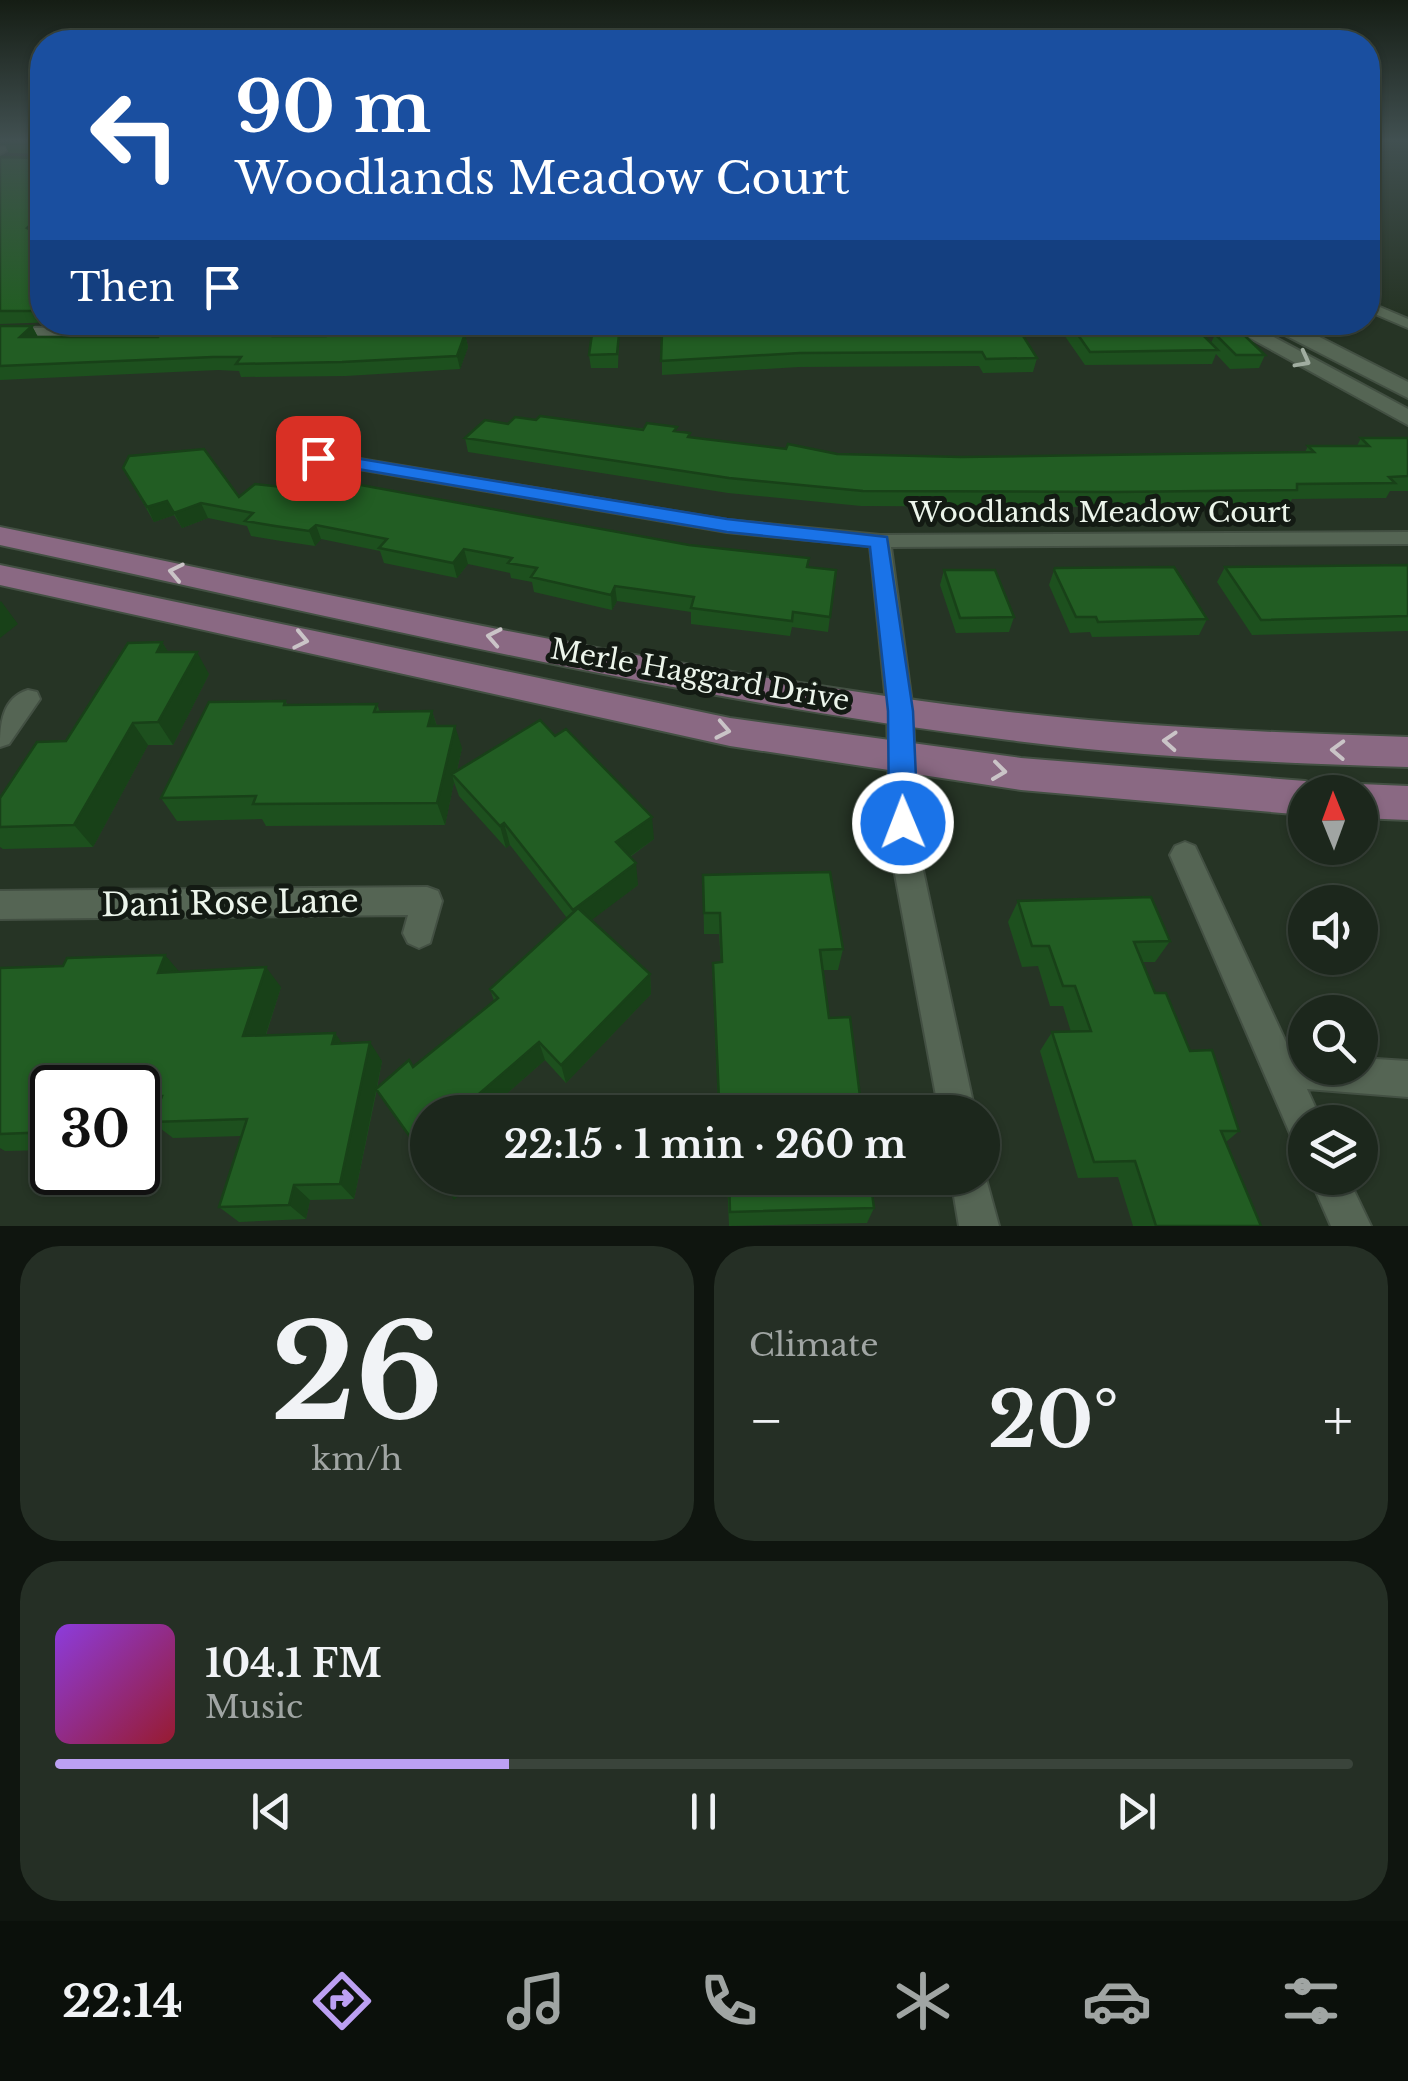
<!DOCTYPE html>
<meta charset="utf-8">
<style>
:root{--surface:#1c271c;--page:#252f25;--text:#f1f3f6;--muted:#a0a5a3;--line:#3a443b;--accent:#bca0f2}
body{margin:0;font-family:"Libre Baskerville",serif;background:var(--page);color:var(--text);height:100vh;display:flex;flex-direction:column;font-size:38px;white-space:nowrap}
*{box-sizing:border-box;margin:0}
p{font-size:32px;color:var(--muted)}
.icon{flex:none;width:55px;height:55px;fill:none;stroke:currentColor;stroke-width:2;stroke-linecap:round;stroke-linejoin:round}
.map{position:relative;height:1226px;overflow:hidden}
.side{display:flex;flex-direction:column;gap:20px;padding:20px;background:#0f150f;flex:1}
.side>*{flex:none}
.guide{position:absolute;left:30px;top:30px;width:1350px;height:305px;border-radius:40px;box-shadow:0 2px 8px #0004,0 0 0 2px var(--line);background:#1a4fa0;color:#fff;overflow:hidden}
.needle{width:65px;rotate:359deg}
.tools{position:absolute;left:1288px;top:775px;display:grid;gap:20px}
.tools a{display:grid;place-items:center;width:90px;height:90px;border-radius:50%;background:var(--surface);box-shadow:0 2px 8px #0004,0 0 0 2px var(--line);font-size:50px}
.speed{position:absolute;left:30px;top:1065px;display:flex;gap:20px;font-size:50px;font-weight:700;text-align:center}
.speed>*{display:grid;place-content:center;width:130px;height:130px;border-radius:50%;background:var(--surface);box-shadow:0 2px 8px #0004,0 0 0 2px var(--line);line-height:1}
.speed .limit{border:5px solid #111;border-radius:15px;background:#fff;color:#111}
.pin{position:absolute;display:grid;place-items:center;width:85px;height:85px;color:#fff;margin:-42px;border-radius:20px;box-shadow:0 5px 15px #0006}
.me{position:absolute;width:110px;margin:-55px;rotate:359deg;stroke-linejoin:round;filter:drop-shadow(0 0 8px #0008)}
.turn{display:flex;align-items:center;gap:35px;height:210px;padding:0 40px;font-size:45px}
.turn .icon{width:130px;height:130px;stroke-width:2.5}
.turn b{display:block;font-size:70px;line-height:85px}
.then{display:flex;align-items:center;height:95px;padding:0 40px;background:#0003;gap:20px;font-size:38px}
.big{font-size:75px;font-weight:800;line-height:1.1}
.side .widget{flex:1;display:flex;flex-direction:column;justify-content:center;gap:15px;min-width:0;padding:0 35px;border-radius:40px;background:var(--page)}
.side .dial{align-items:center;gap:0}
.dial b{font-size:130px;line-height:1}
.song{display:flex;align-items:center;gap:30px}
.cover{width:120px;height:120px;border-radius:15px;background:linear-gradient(135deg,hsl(270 70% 55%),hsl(350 70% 35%))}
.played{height:10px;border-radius:5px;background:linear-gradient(90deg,var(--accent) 35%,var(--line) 35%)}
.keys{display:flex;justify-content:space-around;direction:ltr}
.heat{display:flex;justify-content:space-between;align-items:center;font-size:55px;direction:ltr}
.side .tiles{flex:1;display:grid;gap:20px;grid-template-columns:1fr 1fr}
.widget:last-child{grid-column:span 2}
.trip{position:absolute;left:410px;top:1095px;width:590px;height:100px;border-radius:50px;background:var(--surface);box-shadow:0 2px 8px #0004,0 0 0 2px var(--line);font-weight:800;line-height:100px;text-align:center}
.dock{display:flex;height:160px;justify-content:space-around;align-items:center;background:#0b100b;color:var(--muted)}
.dock .icon{width:70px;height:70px}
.dock .on{color:var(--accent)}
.dock b{font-size:45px;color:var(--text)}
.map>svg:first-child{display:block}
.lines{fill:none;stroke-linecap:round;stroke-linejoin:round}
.street-casing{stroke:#435043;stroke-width:4}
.secondary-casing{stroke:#435043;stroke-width:4}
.primary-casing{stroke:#435043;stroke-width:4}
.street{fill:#556554;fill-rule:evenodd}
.secondary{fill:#556554;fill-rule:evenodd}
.primary{fill:#8a6983;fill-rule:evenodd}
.wall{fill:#1d501e}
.shaded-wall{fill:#184118}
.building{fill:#225d23;stroke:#184118;stroke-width:2.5;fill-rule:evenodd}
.oneway{stroke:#a0ada0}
.oneway2{stroke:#cac4c7}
.route{fill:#1a73e8;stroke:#114b97;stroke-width:2.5}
.labels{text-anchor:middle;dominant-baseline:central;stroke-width:10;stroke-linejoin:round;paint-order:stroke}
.street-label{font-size:28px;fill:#ecf5eb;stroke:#131a13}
.near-street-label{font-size:32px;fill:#ecf5eb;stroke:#131a13}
</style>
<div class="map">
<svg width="1408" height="1226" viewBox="0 0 1408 1226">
<rect width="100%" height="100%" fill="#263425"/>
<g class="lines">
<defs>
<path id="street" d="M14,140H26L0,154V147Z
M1368,302L1408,319V328L1368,311Z
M1357,322L1350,326L908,330L901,326L904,322Z
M801,323L806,324V330L253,334L246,330L253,326Z
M0,328L191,327L198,331L191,335L0,336Z
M318,452L727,520L880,535L1408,532V544L891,547L913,711L918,847L975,1112H939L890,847L887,711L870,546L727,532L312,461V453Z
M28,690L37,692L40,699L9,744L0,747C0,724 2,698 28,690Z
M1185,842L1195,846L1291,1053L1305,1054V1068H1360V1058L1408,1061V1097L1307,1089L1322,1122H1305V1143L1292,1138L1170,855L1175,846Z
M427,887L438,891L442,901L430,943L419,948L408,943L403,933L408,915L0,919V891Z
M982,1164L999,1226H959L951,1178H982Z
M1310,1178H1348L1371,1226H1331Z"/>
<path id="secondary" d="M1221,322H1246L1408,409V425Z
M1275,322H1290L1408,382V398L1275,330Z"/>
<path id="primary" d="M0,527C335,595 669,672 1009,712C1141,727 1275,733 1408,737V767C1275,763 1141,757 1009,740C669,698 335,617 0,545Z
M0,565L730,718L1021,758L1305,781L1319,786L1322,792H1305V815L1021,790L730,746L0,585Z
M1360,784L1408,786V820L1360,818V792H1344Z"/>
</defs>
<use href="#street" class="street-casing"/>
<use href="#secondary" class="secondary-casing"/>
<use href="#primary" class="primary-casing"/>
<use href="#street" class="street"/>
<use href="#secondary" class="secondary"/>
<use href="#primary" class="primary"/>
</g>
<path class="wall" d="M42,140V322H58L0,324V157L37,158L41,154L9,153L4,144Z
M774,322L940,330L1037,358L1033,372L983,373L979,366L799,367L662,375V333L774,332Z
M1065,322H1141L1147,329L1211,343L1215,334L1265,355L1259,368L1230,369L1216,354L1212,364L1085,365L1062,332Z
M283,325L286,336L465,334L468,347L460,369L346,376L241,377L239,371L218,370L0,380V326H32L38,337H158Z
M619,334L618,368H591L589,355Z
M536,420L677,431L690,433V437L786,449L837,454L961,457L1305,452L1308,446H1357L1361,438H1408V491H1390L1386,498L1292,499L1289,505L1108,507L861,506L728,493L468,452L465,438L508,424Z
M123,468L239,497L836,570L828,632L792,627L790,636L691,624V612L617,601L612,610L534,592L532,582L511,578L510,573L468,564L457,578L384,563L380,551L321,539L315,546L281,541L251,536L247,526L208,518L182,528L174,515L154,522Z
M1408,565V631L1252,635L1217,582L1225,567Z
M944,570L1014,617L1009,632L956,633L940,585Z
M1054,570L1207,619L1199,635L1092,637L1090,632L1070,633L1049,585Z
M162,642L168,652L209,674L173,745H148L93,847L3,849L0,847V798L66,741Z
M285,701L288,705L377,704L380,712L432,711L437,726L462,748L457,770L654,839L630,857L638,885L591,920L650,974L651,994L566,1083L545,1060L486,1112H428L377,1089L354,1199L310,1200L306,1219L239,1222L219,1207L242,1136L173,1138L152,1122L155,1114L138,1115V1088H52V1150L5,1151L0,1148V968L180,972L281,987L266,1035L335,1033L342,1044L382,1061L377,1088L413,1067L494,1001L490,989L567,918L510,845L506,848L459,796L454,782L445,825L266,826L262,819L177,821L161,798Z
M703,875L843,949L838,970H823L718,1100L713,983V963L721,962L719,934H704Z
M1018,901L1170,941L1155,962H1142L1155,993L1239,1131L1226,1142L1261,1226H1133L1118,1177L1078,1178L1040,1051L1052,1032H1071L1063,1006H1050L1038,966L1022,967L1008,922Z
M727,1178H870L874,1208L867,1223L729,1226Z"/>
<path class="shaded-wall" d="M389,324L392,337L383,335Z
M283,325L287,338L274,336Z
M32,326L39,339L20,337Z
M465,334L468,347L460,369L457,356Z
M167,501L174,515L154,522L147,507Z
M201,503L208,518L182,528L174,513Z
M316,525L321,539L315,546L309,531Z
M464,549L468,564L457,578L453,563Z
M615,586L617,601L612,610L611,595Z
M1,601L18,624L0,638V602Z
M162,642L176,665L157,652Z
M197,652L209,674L173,745L158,722Z
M432,711L439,734L428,726Z
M133,723L148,745L93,847L74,825Z
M455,726L462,748L455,778L452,774L454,782L445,825L437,803Z
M652,817L654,839L619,864L616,842Z
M504,823L510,845L506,848L500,826Z
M636,863L638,885L577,931L573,910Z
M165,955L183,976L158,973Z
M266,967L281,987L259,1055L243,1036Z
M650,974L651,994L566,1083L561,1065Z
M335,1033L348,1052L332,1044Z
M370,1042L382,1061L354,1199L340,1184Z
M539,1042L545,1060L486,1112H458Z
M452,1178H477L454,1200L444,1185Z
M294,1185L310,1200L306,1219L289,1205Z"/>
<path class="building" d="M11,140H42V311H0V157L37,158L41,154L37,144H4ZM37,219L40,223L38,234L27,228Z
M775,322H936L940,330L1020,331L1037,358L986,359L982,352L800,353L661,361L662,333L777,332Z
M1069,322H1141L1147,329H1197L1218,350L1090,352Z
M334,324H389L383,335L465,334L457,356L342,362L236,364L241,357H213L0,366V326H32L20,337H158L169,325H283L274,336H326Z
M592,334H619L617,354L589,355Z
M1215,334H1243L1265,355H1236Z
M540,416L643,430L647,423L677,427L674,431L690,433L688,437L786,449L788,444L837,454L961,457L1314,452L1308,446H1369L1361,438H1408V476L1389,477L1395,483L1297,484V490L1114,492L863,491L729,478L465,438L485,420L508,424L515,417L536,420Z
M204,449L239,497L255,484L328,492L339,481L689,545L809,558L807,567L836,570L830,617L793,612L792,621L691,608L694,597L615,586L611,595L531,577L537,568L508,563L512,558L464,549L453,563L379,548L387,539L316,525L309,531L275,526L245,521L253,513L201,503L174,513L167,501L147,507L123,468L129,456Z
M1408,565V616L1261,620L1225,567Z
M1174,567L1207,619L1098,622L1096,617H1076L1054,570L1055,568Z
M944,570H995L1014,617L960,618Z
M162,642L157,652H197L158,722L133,723L74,825L0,827V798L37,742L66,741L128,643Z
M285,701L284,705L377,704L374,712L432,711L428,726H455L437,803L253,804L256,796L161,798L209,702Z
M540,720L555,736L566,729L652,817L616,842L636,863L573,910L504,823L500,826L452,774Z
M830,872L843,949L820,950L829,1018L850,1017L862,1112H704V1100H719L713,963L722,962L720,913H704L703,875Z
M1151,897L1170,941L1134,942L1155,993H1166L1190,1051L1212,1050L1239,1131H1221L1261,1226H1156L1135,1161L1094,1162L1052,1032L1091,1031L1075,986H1063L1049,946H1032L1018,901Z
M578,908L650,974L561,1065L539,1042L458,1112H428V1162L376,1089L409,1060L413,1067L498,998L490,989Z
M165,955L158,973L266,967L243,1036L335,1033L332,1044L370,1042L340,1184L294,1185L289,1205L219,1207L247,1119L152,1122L162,1096L138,1097V1088H52V1132L0,1134V968L63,966L67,958Z
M439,1178H452L444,1185Z
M729,1178H870L874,1208L730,1212Z"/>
<defs><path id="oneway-chevron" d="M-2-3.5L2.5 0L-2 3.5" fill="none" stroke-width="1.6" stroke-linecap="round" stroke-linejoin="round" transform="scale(2.5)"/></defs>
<use class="oneway" href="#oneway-chevron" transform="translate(1303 360) rotate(28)"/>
<g class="oneway2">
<use href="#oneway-chevron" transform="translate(176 572) rotate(-168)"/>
<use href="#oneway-chevron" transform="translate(494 637) rotate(-169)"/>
<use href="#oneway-chevron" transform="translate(301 640) rotate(12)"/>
<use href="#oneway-chevron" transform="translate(723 730) rotate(11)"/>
<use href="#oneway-chevron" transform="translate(1170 741) rotate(-176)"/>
<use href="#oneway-chevron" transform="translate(1338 750) rotate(-178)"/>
<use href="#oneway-chevron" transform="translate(999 771) rotate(7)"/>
</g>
<linearGradient id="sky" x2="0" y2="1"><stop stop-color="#151d14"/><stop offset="0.45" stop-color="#415051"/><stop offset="1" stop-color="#415051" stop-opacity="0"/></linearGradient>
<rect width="1408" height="311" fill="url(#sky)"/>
<path class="route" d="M318,452L727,519L887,537L913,711L918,823L913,831L903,835L893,831L889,823L888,711L870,547L727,532L311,461L309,458Z"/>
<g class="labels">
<g class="street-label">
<text x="1100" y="512">Woodlands Meadow Court</text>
<text transform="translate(700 675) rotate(10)">Merle Haggard Drive</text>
</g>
<g class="near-street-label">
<text transform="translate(230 903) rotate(-1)">Dani Rose Lane</text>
</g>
</g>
</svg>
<div class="tools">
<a><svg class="needle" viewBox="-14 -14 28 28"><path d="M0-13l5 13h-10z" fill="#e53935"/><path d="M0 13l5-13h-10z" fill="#a0a5a3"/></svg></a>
<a><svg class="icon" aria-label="sound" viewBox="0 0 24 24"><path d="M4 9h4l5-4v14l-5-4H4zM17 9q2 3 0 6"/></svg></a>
<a><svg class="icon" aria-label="search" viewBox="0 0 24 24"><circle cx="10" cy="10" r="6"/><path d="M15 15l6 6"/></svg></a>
<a><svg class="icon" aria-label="layers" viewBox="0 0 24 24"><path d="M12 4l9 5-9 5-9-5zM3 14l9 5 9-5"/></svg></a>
</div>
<div class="speed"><div class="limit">30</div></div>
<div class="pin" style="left:318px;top:458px;background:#d93025"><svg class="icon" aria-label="arrive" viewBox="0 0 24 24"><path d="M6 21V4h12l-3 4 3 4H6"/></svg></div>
<svg class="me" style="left:903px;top:823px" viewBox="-20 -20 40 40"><circle r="17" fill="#1a73e8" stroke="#fff" stroke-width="3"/><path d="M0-11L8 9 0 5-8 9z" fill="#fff"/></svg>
<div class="trip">22:15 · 1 min · 260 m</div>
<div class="guide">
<div class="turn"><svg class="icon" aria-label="left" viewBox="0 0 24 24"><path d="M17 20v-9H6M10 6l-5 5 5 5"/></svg><div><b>90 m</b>Woodlands Meadow Court</div></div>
<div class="then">Then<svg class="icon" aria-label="arrive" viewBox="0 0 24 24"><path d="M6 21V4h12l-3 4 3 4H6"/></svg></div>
</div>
</div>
<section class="side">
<div class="tiles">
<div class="widget dial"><b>26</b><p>km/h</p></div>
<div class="widget"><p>Climate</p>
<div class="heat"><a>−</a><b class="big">20°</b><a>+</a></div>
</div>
<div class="widget">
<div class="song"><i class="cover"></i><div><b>104.1 FM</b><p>Music</p></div></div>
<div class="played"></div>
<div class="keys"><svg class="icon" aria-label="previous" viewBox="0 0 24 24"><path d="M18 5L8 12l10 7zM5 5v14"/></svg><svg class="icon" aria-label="pause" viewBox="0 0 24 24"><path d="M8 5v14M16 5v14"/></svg><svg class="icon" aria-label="next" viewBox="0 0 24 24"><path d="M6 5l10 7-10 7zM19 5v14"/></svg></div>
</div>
</div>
</section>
<nav class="dock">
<b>22:14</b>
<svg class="icon on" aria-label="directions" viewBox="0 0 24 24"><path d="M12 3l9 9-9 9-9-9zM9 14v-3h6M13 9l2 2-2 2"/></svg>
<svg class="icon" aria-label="music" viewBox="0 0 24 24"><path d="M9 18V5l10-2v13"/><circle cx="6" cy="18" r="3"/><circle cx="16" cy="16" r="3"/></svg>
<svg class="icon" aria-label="phone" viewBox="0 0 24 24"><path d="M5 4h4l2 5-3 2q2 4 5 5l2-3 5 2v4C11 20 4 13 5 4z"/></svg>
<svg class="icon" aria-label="climate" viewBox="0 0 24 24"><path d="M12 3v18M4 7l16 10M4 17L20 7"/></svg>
<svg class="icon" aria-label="car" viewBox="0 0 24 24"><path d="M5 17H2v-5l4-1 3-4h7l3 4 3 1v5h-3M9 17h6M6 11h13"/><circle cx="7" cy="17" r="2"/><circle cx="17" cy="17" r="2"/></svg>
<svg class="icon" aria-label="filters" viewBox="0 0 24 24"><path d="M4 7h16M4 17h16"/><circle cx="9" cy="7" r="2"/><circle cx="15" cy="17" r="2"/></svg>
</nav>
